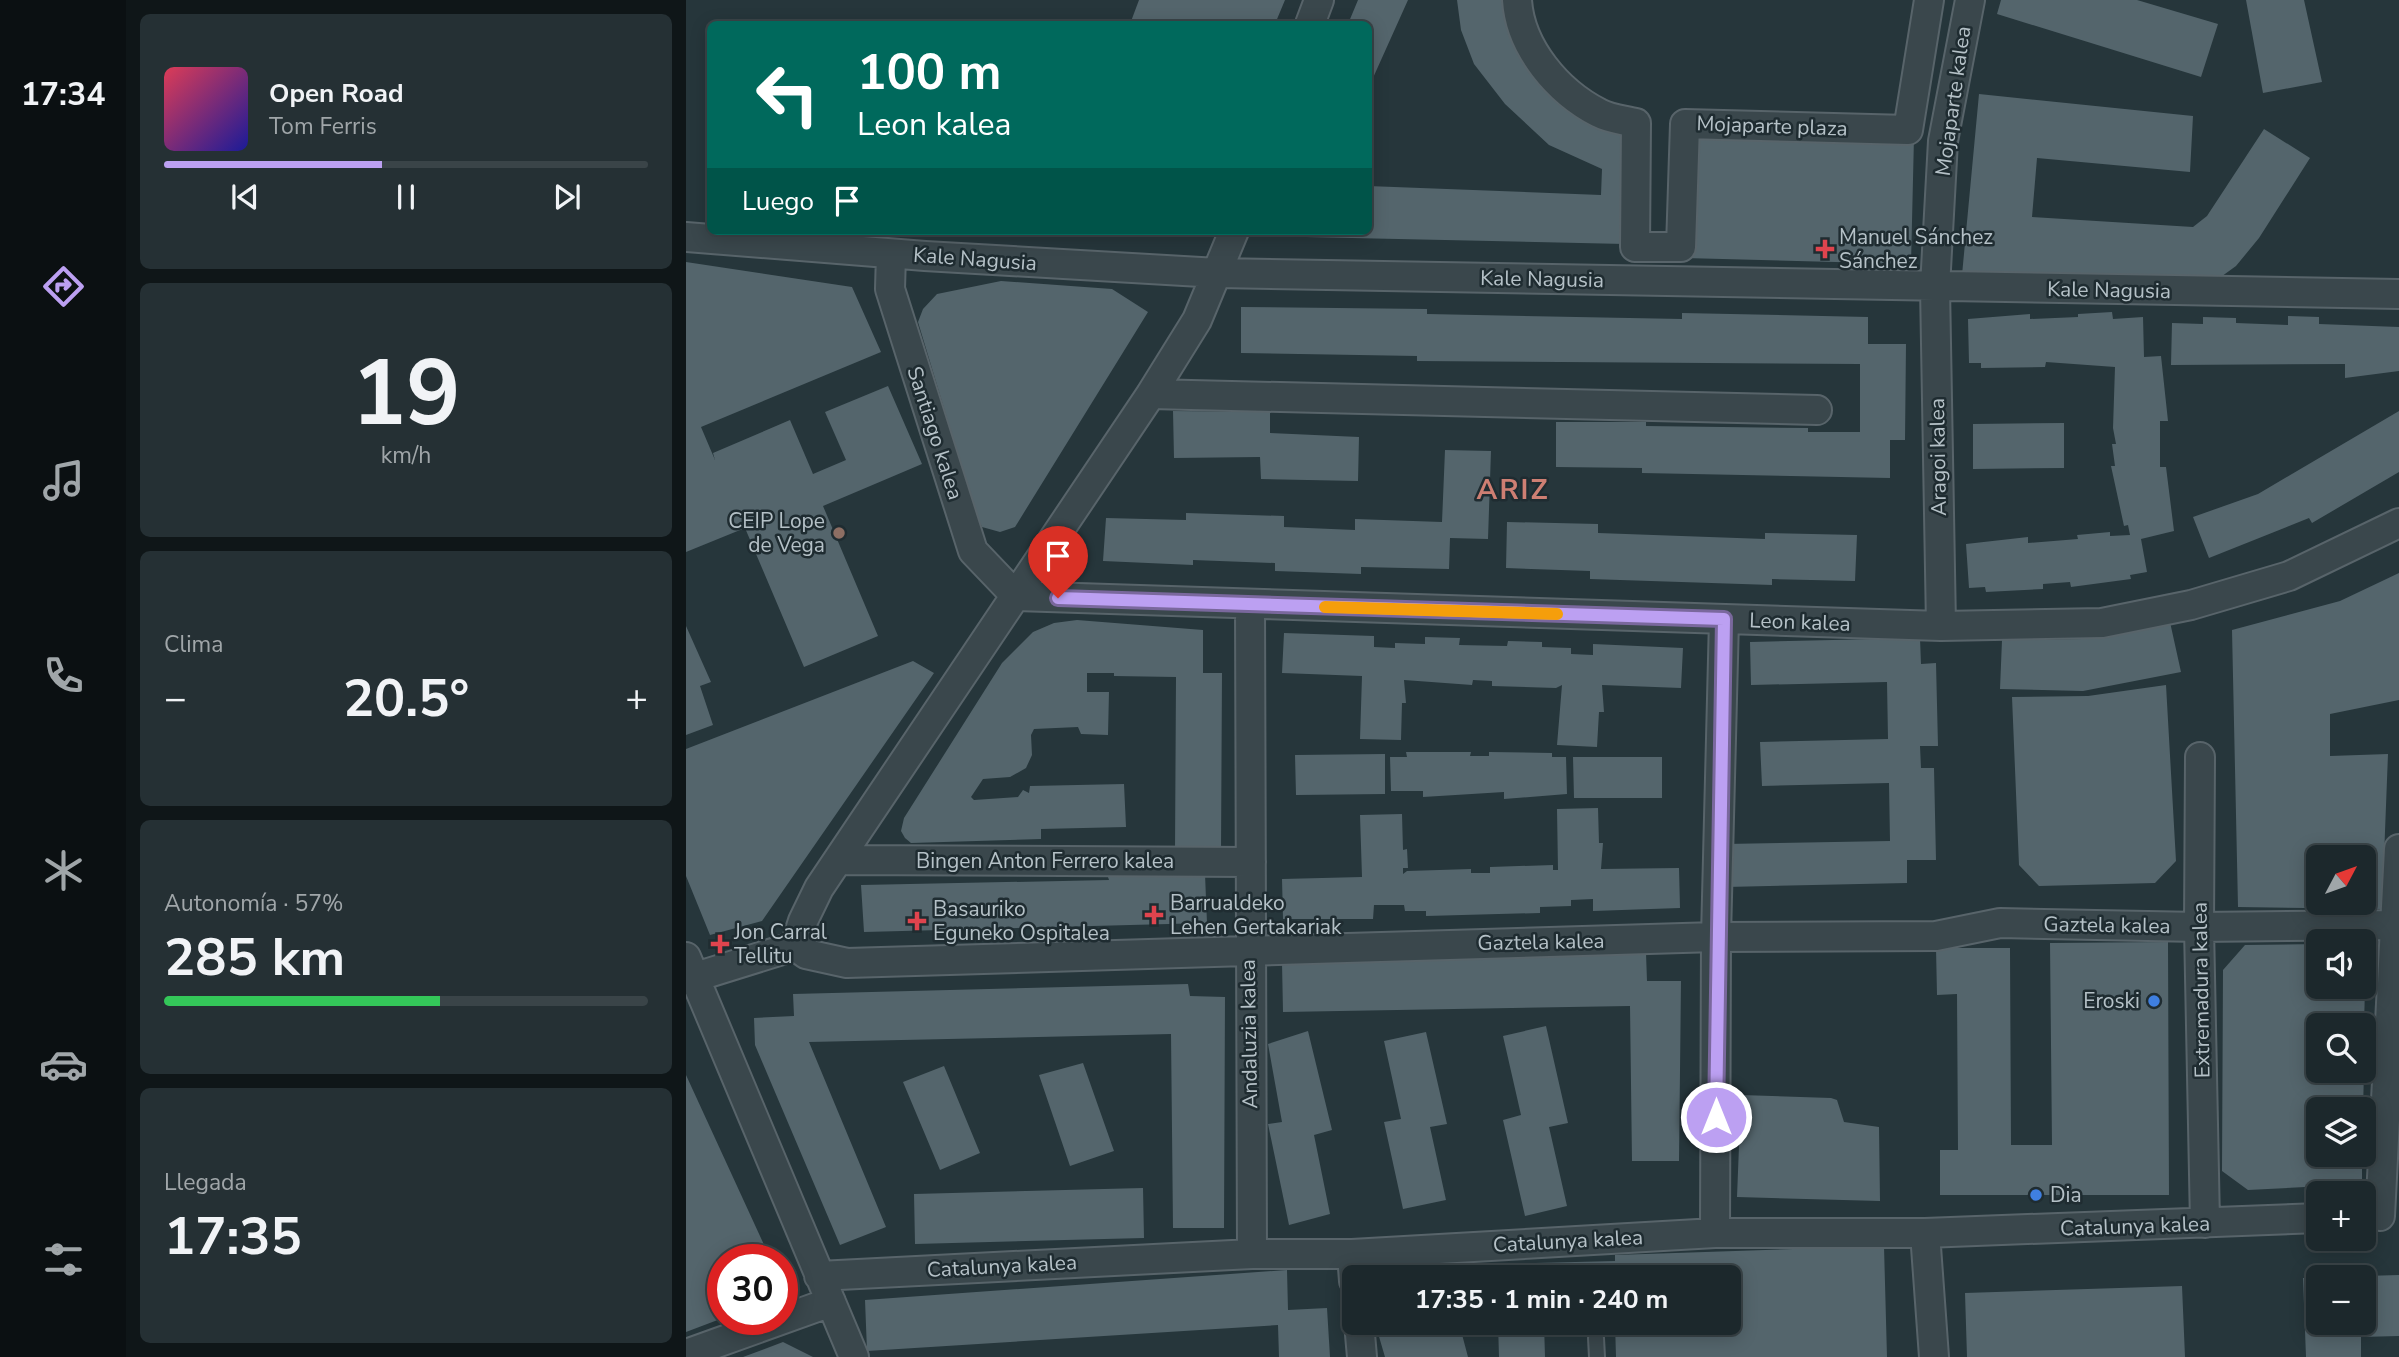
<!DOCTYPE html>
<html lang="es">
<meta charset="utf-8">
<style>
:root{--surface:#1c282c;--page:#253034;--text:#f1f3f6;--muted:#a0a6a9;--line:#3a4448;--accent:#bca0f2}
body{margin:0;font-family:"Nunito Sans",sans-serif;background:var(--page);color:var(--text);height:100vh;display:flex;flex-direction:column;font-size:26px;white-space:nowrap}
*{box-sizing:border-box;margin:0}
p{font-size:23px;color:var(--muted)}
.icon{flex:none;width:38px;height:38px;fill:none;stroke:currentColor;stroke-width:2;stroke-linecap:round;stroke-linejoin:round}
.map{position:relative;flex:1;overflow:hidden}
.sheet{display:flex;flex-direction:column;gap:14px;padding:14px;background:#0f1618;width:560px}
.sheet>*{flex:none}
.guide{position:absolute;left:21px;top:21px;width:665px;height:214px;border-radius:10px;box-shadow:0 4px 18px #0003,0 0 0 2px var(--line);background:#00695c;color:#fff;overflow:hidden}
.needle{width:46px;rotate:49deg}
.tools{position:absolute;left:1620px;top:845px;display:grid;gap:14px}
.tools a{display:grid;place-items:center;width:70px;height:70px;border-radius:10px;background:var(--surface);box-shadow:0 4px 18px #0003,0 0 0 2px var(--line);font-size:35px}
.speed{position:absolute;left:21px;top:1244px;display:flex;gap:14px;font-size:35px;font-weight:700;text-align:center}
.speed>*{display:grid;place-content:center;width:91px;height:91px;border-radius:50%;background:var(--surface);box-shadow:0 4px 18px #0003,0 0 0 2px var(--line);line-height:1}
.speed .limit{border:10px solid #d22;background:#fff;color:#111}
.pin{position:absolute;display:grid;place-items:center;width:60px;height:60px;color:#fff;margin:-72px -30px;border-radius:50% 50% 50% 0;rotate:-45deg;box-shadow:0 0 7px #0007}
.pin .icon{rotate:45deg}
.me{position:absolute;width:77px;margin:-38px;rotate:0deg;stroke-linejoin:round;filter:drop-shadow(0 0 5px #0008)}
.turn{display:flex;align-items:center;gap:24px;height:147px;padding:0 35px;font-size:32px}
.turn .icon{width:91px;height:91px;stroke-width:2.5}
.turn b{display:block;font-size:49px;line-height:60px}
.then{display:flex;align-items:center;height:66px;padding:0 35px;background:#0003;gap:14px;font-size:26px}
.big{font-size:52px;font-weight:700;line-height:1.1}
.sheet .tile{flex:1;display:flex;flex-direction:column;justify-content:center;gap:10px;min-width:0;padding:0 24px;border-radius:10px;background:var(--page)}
.sheet .dial{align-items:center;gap:0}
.dial b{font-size:91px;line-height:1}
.song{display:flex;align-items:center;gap:21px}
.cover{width:84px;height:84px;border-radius:10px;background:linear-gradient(135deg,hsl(350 70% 55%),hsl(240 70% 35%))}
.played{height:7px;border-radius:4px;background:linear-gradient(90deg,var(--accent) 45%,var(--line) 45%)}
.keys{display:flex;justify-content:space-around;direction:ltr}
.heat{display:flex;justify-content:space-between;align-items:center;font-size:38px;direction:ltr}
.charge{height:10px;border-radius:5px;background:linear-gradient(90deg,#34c759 57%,var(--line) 0)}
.trip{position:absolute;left:656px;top:1265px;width:399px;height:70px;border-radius:10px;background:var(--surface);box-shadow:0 4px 18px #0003,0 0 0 2px var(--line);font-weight:700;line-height:70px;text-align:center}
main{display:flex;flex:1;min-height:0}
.tabs{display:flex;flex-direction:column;width:126px;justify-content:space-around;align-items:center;background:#0b1012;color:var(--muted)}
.tabs .icon{width:49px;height:49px}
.tabs .active{color:var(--accent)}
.tabs b{font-size:32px;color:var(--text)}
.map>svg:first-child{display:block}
.building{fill:#54656c;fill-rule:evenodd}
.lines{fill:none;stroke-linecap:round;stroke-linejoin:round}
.lane-casing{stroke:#58646a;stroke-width:18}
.street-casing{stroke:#58646a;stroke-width:32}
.lane{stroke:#3a474c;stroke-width:14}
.street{stroke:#3a474c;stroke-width:28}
.route-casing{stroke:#7a689d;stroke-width:18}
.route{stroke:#bca0f2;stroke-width:12}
.slow{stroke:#f59e0b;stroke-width:12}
.health-dot{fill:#e0444e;stroke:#1f2c31;stroke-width:2.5}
.education-dot{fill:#8d6e63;stroke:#1f2c31;stroke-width:2.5}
.shop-dot{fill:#3f7fe0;stroke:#1f2c31;stroke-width:2.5}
.labels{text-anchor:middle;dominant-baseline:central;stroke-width:5;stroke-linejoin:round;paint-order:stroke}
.street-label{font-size:21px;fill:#b5c1c7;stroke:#1f2c31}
.poi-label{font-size:21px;fill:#b5c1c7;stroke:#1f2c31;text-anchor:start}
.district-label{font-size:28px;font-weight:bold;letter-spacing:2px;fill:#ce7f73;stroke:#1f2c31}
</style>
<main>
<nav class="tabs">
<b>17:34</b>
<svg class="icon active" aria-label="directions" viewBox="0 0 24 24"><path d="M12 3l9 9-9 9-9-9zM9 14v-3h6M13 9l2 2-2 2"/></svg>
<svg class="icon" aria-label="music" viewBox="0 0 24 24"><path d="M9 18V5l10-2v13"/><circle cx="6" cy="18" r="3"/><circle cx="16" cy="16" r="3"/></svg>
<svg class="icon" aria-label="phone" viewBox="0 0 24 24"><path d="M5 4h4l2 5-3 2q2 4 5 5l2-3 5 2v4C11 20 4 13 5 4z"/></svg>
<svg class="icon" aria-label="climate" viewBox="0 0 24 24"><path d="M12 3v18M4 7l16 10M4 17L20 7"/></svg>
<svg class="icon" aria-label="car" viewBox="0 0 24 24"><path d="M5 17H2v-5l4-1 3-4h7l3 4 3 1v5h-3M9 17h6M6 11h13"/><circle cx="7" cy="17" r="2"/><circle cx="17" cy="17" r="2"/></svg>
<svg class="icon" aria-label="filters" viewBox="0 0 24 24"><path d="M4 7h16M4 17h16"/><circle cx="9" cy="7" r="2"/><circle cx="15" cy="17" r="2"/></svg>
</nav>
<section class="sheet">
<div class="tile">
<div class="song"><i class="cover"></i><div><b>Open Road</b><p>Tom Ferris</p></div></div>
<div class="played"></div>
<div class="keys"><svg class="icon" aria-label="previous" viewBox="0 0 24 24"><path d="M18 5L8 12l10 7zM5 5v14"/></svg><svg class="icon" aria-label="pause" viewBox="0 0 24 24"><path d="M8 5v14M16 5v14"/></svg><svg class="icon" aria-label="next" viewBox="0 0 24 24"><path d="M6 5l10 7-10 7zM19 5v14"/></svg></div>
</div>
<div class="tile dial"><b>19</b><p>km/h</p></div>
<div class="tile"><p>Clima</p>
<div class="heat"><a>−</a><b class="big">20.5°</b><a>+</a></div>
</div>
<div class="tile"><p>Autonomía · 57%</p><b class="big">285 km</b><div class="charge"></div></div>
<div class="tile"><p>Llegada</p><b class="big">17:35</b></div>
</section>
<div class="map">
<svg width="1713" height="1357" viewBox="0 0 1713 1357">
<rect width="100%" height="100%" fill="#26363b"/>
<path class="building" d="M453,0H599L589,24H444Z
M672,0H722L682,89V24H662Z
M771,0H817L826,38L845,67L934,119L939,244L573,236L575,231H682V186L915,195L916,169L863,145L819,104L788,64L775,30Z
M1315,0H1451L1532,24L1515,77L1311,14Z
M1560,0H1618L1636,82L1577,93Z
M1293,94L1507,116L1504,172L1351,158L1346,217L1507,227L1521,216L1578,129L1624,158L1573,238L1550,266L1532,279L1276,275Z
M1001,131L1228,137L1225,264L998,258Z
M0,262L166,287L195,352L15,427L29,460L27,453L104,420L127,474L160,460L139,412L202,386L236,464L137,506L192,636L118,667L59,528L0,552Z
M315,281L426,289L462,312L329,527L314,532L296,527L290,514L232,322L237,309L251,294Z
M555,307L741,309V314L996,319V313L1182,317V344H1220L1219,440H1204V478L956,473V468L870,467V422H960V426L1122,428V432H1174V364L731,361V356L555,353Z
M1426,312L1427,319L1457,317L1458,357L1475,356L1482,421H1474V467H1480L1488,531L1455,539L1461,572L1444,575L1445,579L1385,587L1384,582L1357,584V589L1300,592L1299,587L1283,588L1280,544L1342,537V543L1392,539L1391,535L1424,532V536L1444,535L1442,525L1438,526L1425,466H1429L1426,444H1430L1427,428L1429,367L1360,362L1359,367L1295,368V363H1283L1282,319L1344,314V319L1392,317V314Z
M1602,316L1633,317V324L1713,327V371L1659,378V364L1485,365L1486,323L1517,324V317L1550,318V323L1602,325Z
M487,411L584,412V433L673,437L672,481L575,479L574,457L488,458Z
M1713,411V472L1626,523L1623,518L1523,558L1507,517L1572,494Z
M1378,423V468L1287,469V424Z
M759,450L805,451L802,539L764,538L763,569L675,567V574L589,571V563L507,560V565L417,561L420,518L500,520V513L598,516V527L669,530V519L756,522Z
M821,522L912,524V533L1079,539V533L1171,535L1169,581L1086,579V585L904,579V571L820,568Z
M1713,573V700L1644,714V756L1702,754L1696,909L1552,907L1546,630L1654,601ZM1633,858H1678V903H1633Z
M391,620L517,630V673H536L535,852L489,851L490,677L428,676V673H401V692H423L422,735L395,734L392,727L348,729L345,735L346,755L340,768L324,777L297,779L285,797L288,800L332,797L337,790L343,793L344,786L438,784L440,827L355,829V839L225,843L219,838L215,831L218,818L316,663L347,632L368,623Z
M1484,622L1495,672L1397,691L1314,689L1316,640L1397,639Z
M0,626L25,682L14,686L27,725L0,735Z
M598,633L688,636V647L709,648V643L739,644V637L774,638L773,645L821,646L822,641L856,642V647L885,648V654L907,655V644L997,648L995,688L916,685L918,712H913L911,747L871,745L876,685L870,688L806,686V681L787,680L786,685L718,680L720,703H716L715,740L674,739L676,676L596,673Z
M1234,638L1235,664L1250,663L1252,746H1234L1235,768H1248L1250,860H1221V883L1040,887L1039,844L1204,841L1203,783L1076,786L1074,742L1202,739L1201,682L1065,685L1064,642Z
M227,661L248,673L76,921L24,935L0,876V749Z
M1480,685L1490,861L1469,883L1353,886L1333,865L1326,697L1402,696Z
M720,752H785L784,756H803V752L866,753V757H880L881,794L818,799V792L737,797V791H705L704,757H721Z
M699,754V794L610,795L609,755Z
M887,757H976V798H888Z
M912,808L913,843H917L915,869L993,868L994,908L907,911V899L885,900V906L854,907V913L740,916V911H719L718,905H688L687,919H597L596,879L676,877L674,815L716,814L717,850L721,849L722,868H717V874L721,871L785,869V873H804V867L867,865V870H872L871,809Z
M519,874L521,923L178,932L175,885L423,880L422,877Z
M1482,942L1483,1195H1254V1150H1272L1271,994L1251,995L1250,948H1324L1325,1145H1366L1364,943Z
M1633,944V987H1679L1678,1026H1633V1071H1678L1677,1110H1633V1155H1676V1184L1562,1190L1536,1171L1537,970L1559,945Z
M960,953L961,981H995L993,1161H946L944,1006L597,1012L596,963Z
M502,984L504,996L539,997L538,1228H487L485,1034L123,1042L200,1227L154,1245L69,1045L68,1018L108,1016L107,994Z
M860,1026L882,1123L863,1127L881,1206L839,1216L817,1120L835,1115L817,1036Z
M622,1031L646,1130L628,1135L644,1214L603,1225L582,1124L596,1122L582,1044Z
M740,1032L761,1124L744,1127L760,1200L717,1209L698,1122L715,1119L698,1041Z
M397,1063L428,1151L384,1166L353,1075Z
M258,1066L294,1153L254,1170L217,1082Z
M0,1075L85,1260H37V1318L0,1332Z
M1055,1095L1145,1098L1151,1100L1158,1122L1193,1127L1194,1201L1051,1197Z
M457,1188L458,1238L229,1244L228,1194Z
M1198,1246L1201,1357H930L929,1323H1043V1278H849V1263L929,1261V1255Z
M756,1265L760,1278H713V1277Z
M601,1270L602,1310L641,1308L644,1357H593L592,1325L181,1351L179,1300Z
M1713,1275V1336L1675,1337V1357H1620L1617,1278L1633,1277V1323H1678V1276Z
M1496,1286L1499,1357H1281L1279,1293Z
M689,1323H773L782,1357H699Z
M812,1323H858L859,1357H813Z
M97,1342L127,1357H57Z"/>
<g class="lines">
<defs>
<path id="lane" d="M910,1338L911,1357"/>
<path id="street" d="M831,0C834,48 872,92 913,113C924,119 938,120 950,123L949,247H995L999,124L1222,130L1243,0
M624,24L633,0
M0,237L239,256L532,273L1713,294
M205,254L204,289L287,551L330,596
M465,394L1131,410
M330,596L1255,626L1416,623L1505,605L1603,576L1713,523
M564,604L566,1254
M1255,626L1249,287L1257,141L1284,0
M1514,757L1513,927L1519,1223
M153,860L565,862
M109,946L120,954L161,963L1030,937L1250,936L1314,923L1513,927L1709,925
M109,946L117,921L133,888L465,394L511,320L548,231
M0,957L168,1357
M0,980L109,946
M1694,1216L1713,849
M1029,1233L1030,937L1038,619
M1239,1233L1248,1357
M666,1254L668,1281
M133,1276L566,1254H666L1029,1233H1239L1633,1218
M673,1323L676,1357
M0,1354L145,1302"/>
</defs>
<use href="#lane" class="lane-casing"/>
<use href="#street" class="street-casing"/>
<use href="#lane" class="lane"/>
<use href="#street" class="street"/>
</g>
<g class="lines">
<defs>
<path id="route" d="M372,598L1038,619L1030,1117"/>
</defs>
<use href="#route" class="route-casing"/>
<use href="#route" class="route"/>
<path class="slow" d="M639,607L871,614"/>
</g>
<g class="health-dot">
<path d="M1135.5 238.5h7v7h7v7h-7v7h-7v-7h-7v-7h7z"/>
<path d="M464.5 904.5h7v7h7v7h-7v7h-7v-7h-7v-7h7z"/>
<path d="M227.5 910.5h7v7h7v7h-7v7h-7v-7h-7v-7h7z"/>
<path d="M30.5 933.5h7v7h7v7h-7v7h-7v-7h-7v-7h7z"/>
</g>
<circle class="education-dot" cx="153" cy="533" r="7"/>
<g class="shop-dot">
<circle cx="1468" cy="1001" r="7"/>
<circle cx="1350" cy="1195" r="7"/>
</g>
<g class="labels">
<g class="street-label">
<text transform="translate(1267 101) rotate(-82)">Mojaparte kalea</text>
<text transform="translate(1086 126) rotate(2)">Mojaparte plaza</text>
<text transform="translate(289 259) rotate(4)">Kale Nagusia</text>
<text transform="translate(856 279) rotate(1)">Kale Nagusia</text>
<text transform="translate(1423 290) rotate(1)">Kale Nagusia</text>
<text transform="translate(249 433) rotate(72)">Santiago kalea</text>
<text transform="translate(1252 457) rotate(-91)">Aragoi kalea</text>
<text transform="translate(1114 622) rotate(2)">Leon kalea</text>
<text x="359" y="861">Bingen Anton Ferrero kalea</text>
<text transform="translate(1421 925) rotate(1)">Gaztela kalea</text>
<text transform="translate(855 942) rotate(-1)">Gaztela kalea</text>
<text transform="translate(1515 990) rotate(-91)">Extremadura kalea</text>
<text transform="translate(563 1034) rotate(-91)">Andaluzia kalea</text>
<text transform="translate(1449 1226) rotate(-2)">Catalunya kalea</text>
<text transform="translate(882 1241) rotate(-3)">Catalunya kalea</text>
<text transform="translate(316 1266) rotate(-3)">Catalunya kalea</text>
</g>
<g class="poi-label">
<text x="1153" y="237">Manuel Sánchez<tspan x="1153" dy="24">Sánchez</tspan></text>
<text x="139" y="521" text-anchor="end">CEIP Lope<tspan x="139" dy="24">de Vega</tspan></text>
<text x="484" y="903">Barrualdeko<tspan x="484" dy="24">Lehen Gertakariak</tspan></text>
<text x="247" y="909">Basauriko<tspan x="247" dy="24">Eguneko Ospitalea</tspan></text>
<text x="48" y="932">Jon Carral<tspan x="48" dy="24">Tellitu</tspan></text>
<text x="1454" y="1001" text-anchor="end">Eroski</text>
<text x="1364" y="1195">Dia</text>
</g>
<g class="district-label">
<text x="827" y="490">ARIZ</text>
</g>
</g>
</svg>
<div class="tools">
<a><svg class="needle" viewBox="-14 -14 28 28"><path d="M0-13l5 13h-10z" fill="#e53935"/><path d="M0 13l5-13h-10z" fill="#a0a6a9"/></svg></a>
<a><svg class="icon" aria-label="sound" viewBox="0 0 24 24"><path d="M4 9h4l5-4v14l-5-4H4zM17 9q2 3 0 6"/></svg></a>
<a><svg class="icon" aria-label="search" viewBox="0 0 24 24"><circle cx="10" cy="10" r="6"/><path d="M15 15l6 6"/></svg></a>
<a><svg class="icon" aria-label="layers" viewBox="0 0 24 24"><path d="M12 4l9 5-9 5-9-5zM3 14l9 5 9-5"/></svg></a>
<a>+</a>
<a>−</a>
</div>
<div class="speed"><div class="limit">30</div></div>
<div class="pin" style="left:372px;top:598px;background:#d93025"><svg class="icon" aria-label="arrive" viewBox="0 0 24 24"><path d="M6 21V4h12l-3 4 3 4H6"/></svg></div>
<svg class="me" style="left:1030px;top:1117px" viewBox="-20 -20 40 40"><circle r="17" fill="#bca0f2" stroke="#fff" stroke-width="3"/><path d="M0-11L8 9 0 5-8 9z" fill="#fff"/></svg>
<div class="trip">17:35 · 1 min · 240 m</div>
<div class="guide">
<div class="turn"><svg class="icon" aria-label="left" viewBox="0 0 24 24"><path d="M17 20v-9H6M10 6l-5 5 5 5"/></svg><div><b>100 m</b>Leon kalea</div></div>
<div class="then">Luego<svg class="icon" aria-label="arrive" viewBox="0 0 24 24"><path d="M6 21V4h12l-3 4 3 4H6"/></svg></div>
</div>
</div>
</main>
